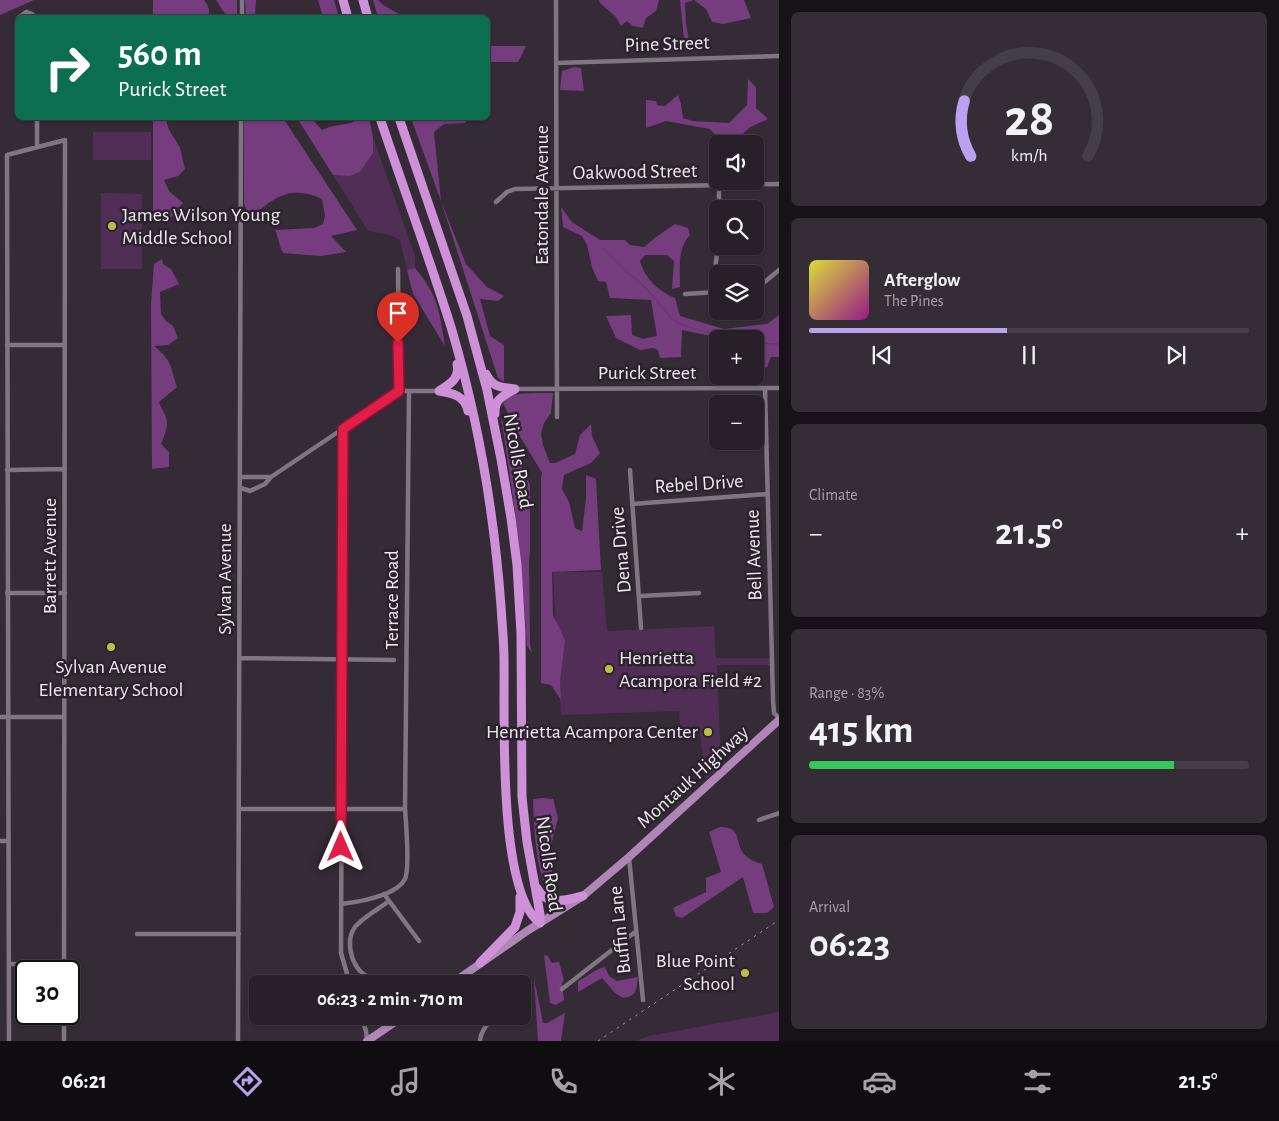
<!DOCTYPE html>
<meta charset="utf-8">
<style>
:root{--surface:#282029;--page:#342d35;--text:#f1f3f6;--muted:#a5a3a8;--line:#443e46;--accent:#bca0f2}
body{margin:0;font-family:"Alegreya Sans",sans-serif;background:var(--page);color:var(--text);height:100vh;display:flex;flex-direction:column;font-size:19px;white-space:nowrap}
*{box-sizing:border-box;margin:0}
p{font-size:16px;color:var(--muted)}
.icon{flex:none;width:28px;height:28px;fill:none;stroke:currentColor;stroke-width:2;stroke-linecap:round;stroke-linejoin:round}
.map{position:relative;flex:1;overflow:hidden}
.side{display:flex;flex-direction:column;gap:12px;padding:12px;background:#161217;width:500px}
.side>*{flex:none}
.guide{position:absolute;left:15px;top:15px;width:475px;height:105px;border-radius:8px;box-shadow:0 1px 4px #0004,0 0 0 1px var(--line);background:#0b6e4f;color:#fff;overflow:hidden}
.controls{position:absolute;left:709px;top:135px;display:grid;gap:10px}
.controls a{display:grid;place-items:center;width:55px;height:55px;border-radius:8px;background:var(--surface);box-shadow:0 1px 4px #0004,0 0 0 1px var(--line);font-size:25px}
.speed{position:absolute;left:15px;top:960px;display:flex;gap:10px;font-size:25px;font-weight:700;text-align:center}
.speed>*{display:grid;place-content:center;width:65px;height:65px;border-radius:50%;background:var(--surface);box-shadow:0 1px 4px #0004,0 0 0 1px var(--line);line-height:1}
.speed .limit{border:2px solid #111;border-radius:8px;background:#fff;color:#111}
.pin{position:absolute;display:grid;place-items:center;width:42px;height:42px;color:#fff;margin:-51px -21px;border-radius:50% 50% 50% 0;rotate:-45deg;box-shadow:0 0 5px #0007}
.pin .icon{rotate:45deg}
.me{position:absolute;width:55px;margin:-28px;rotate:0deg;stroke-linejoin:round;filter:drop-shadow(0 0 4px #0008)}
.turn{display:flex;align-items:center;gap:18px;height:105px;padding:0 20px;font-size:22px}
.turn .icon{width:65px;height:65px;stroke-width:2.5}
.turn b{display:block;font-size:35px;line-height:42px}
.big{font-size:38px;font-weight:700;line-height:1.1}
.side .card{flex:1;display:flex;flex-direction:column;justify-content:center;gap:8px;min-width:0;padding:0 18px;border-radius:8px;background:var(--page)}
.side .dial{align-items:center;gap:0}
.dial svg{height:130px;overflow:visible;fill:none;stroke:var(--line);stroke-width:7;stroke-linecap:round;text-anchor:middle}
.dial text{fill:var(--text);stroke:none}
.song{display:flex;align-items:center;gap:15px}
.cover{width:60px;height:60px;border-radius:8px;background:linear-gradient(135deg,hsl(60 70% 55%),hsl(310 70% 35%))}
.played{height:5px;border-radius:2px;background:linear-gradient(90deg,var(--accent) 45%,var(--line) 45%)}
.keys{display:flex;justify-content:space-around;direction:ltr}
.heat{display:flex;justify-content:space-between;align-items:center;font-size:28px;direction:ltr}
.charge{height:8px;border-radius:4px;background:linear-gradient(90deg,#34c759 83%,var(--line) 0)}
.trip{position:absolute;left:249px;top:975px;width:282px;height:50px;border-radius:8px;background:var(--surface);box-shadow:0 1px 4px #0004,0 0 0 1px var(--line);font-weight:700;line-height:50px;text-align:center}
.dock{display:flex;height:80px;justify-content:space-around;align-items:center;background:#100d10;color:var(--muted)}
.dock .icon{width:35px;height:35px}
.dock .on{color:var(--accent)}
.dock b{font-size:22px;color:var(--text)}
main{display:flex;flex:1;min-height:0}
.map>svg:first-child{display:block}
.green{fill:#502e55}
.forest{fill:#753c7e}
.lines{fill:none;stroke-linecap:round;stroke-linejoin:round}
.stream{stroke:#6a3173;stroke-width:1}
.street{stroke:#817583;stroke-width:4.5}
.primary{stroke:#af86b6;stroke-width:8}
.highway{stroke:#ce91d8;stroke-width:9}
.rail{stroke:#a098a2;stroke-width:1;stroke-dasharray:2.5 5;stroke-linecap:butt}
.route-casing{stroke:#92132f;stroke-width:12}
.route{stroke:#e11d48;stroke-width:9}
.poi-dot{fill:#bac045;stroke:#2b222d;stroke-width:2}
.labels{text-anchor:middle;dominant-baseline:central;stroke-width:5;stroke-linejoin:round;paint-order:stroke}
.street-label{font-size:20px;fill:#efe8f0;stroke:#2b222d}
.poi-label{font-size:20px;fill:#efe8f0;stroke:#2b222d;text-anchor:start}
</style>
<main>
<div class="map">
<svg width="779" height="1041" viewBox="0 0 779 1041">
<rect width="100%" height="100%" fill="#352b37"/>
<path class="green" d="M93,132H151V160H93Z
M373,137L415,256V268L407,270L400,240L390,235L368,231L333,175L350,176L360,172Z
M101,193L142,194V269H101Z
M553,572H602L607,631L714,626L716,658H771V665H717L721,765L706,779L699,727L680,728L679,711L561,715Z
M779,1012V1041H636L649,1036Z"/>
<path class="forest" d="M0,0H34L0,15Z
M153,0H204C208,6 211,10 208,17H153Z
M216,0H237V17H227Z
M245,0H256L255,17H246Z
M318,0H334L339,17H323Z
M373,0H378L383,5L399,14L400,17H378Z
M599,0H659L656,11L646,18L643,28L633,26L627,21L621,26L616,17L600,3Z
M680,0H694L685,3L686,24L691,51L685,49Z
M694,0H744L751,18L723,24L712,22L706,9Z
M488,46H526L518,62H488Z
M574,67L581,68L584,91L560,90L562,71Z
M748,79L756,87V108L768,119C756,125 741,128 740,144C726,144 719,140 710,129L666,121L646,128V100L656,101L657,105L665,106L678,95L681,104L683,118L693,121L729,123L747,105Z
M153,118H166C168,134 175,136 180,148C182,155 183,162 185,169L178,176L164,180L169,191L183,203L170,219L155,217L153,212Z
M244,118H283L357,230L331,236L346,252L321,256L283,253C279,246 279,239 275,230L314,228L323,224L325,216L322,199C305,191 288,190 272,201C260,208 263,211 248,214L244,204Z
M297,118H311L322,130C331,126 340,125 350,123C359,120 358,117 369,118L373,137V153L360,172L350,176L333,175Z
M411,118H467L465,123L444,124L434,132L441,201L466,264L487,287L504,296L498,301L480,299L490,336L504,345V382L498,378L441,201Z
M561,207L572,222L600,240H625L630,245L644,247L656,237L675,224L688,228L690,235C677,249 680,268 680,287L672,289L674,261L667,255H645L640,261C645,279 658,291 675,298L680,316L724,329L767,324L779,315V357H771L767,367L755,370V339H719L711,336L682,330L681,357L660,358L658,350L653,348L640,350L616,338L606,316L631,315L632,335L643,339L657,336L651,300L610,298L606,282L598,281L592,267L587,245L582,236L563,227Z
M162,259L163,264L171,269L179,284L160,292L161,314L166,321L173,326L178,338L168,345L154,346C172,360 170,366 177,387L159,402C161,408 164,412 166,417C169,425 164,437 161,444L169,452V467L152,469L151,304L154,264Z
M415,268C439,297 439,310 445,346L413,294L407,270Z
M536,393H553L551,413L544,423L541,434L543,445L550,463H555L575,454L580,435L591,424L592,436L600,453L591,463L564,475L562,489L569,502L575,528L582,531L586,499V475L596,479L601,570L552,572L553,615L565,640L560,682L561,700L551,685L541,683V477L542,473L515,428L503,403C510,392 524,394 536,393Z
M501,418L530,485V552L529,561L530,644L532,653L527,646C522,569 514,493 501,418Z
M542,798L553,799L558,818L550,849L554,890H547C535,863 534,829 533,799Z
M720,827C743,827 734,842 744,854C749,860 756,862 762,864L774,907L767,913H753L743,877L682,918L676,916L673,908L706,892V878L721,872L709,832Z
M544,955L548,956L552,963L559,962L564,980L562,983L564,1000L556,1005L550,1003Z
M605,967L609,976L617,981L638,977C636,990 638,996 623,998L615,993L602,978L578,992V981C588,977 594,969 605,967Z
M534,978L543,1023H547L565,1013L561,1041H538Z"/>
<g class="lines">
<path class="stream" d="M603,248L625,270L648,290L672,319L685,326L730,339
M755,343L779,344"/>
<path class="street" d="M556,0L557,417
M18,18L26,12L32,14L36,18
M242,18V0
M18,20V27
M556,63L779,56
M37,118V147
M719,186V209
M496,202L507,192L515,189L779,184
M398,269L399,391
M755,290L779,270
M712,291L718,246
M685,294L718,292
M7,345H65
M515,389L779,388
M765,389L773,700L774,713L779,718
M343,429L341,953L350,984
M7,470L65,469
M630,470L641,628
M271,477L399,391H438
M241,488L250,491L265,484L271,477H241
M632,504L767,494
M7,593H65
M640,596L699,593
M240,658L394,660
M0,717H64
M239,809H405
M759,820L779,813
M0,841H8
M629,857L643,1000
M384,894L419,941
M341,904C358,902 396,896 405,879C410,868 406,823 405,809L409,392
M137,934H239
M9,964H64
M380,983C373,980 365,976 360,971C350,960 346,939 355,927C362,918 380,908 389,901
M562,989L635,932
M361,1016L366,1031L367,1041
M9,1041L7,155L65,140L64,971
M64,1041V1014
M238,1041L241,118
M480,1041C481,1030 488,1023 496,1016"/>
<path class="primary" d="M451,984L527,931L583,896L629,857L779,720
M367,1041L404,1016"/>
<path class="highway" d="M343,0L348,18
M363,0L368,18
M380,118C403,187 429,257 451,327C478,418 494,512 501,606C502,624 504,642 504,660C505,713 497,893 540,923
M399,118L467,316L487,390L501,459L511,518L517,565L521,634L522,797L527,842L540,914V923
M486,374C493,388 501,387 515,389
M439,391C450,384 460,379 457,364
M439,391C453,393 465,396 468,411
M495,414C494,399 503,396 515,389
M537,888C547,907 566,900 583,896
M480,963L515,927L520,912V897"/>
<path class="rail" d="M598,1041L779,920"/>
</g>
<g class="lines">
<defs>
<path id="route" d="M341,847L343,429L399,391L398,343"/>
</defs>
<use href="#route" class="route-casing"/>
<use href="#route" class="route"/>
</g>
<g class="poi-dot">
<circle cx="112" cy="226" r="5"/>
<circle cx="111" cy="647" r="5"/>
<circle cx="609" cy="669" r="5"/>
<circle cx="708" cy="732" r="5"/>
<circle cx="745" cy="973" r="5"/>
</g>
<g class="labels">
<g class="street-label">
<text transform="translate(667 44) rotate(-2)">Pine Street</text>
<text transform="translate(635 172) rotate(-1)">Oakwood Street</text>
<text transform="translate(542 195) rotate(-90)">Eatondale Avenue</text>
<text x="647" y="373">Purick Street</text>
<text transform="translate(518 461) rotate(80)">Nicolls Road</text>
<text transform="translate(699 484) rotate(-4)">Rebel Drive</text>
<text transform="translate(621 550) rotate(-95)">Dena Drive</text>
<text transform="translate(754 555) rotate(-92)">Bell Avenue</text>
<text transform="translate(50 556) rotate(-90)">Barrett Avenue</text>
<text transform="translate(225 579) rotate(-90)">Sylvan Avenue</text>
<text transform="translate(392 600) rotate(-90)">Terrace Road</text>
<text transform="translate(693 777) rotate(-42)">Montauk Highway</text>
<text transform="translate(549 864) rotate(82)">Nicolls Road</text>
<text transform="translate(620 930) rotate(-96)">Buffin Lane</text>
</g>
<g class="poi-label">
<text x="122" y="215">James Wilson Young<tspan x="122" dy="23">Middle School</tspan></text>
<text x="619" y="658">Henrietta<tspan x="619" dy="23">Acampora Field #2</tspan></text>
<text x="111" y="667" text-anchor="middle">Sylvan Avenue<tspan x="111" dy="23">Elementary School</tspan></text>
<text x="698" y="732" text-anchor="end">Henrietta Acampora Center</text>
<text x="735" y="961" text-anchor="end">Blue Point<tspan x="735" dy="23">School</tspan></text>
</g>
</g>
</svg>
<div class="controls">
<a><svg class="icon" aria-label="sound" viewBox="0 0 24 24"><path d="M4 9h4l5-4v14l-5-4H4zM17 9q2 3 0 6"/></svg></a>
<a><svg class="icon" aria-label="search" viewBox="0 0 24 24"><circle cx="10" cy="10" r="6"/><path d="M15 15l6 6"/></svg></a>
<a><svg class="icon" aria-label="layers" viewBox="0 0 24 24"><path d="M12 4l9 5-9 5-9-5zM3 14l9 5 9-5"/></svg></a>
<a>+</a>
<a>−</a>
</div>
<div class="speed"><div class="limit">30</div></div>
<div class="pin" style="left:398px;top:343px;background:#d93025"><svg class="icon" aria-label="arrive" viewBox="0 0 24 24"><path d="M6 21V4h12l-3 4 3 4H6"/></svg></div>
<svg class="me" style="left:341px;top:847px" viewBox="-20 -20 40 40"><path d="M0-17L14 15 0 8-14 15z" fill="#e11d48" stroke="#fff" stroke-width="4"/></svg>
<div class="trip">06:23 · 2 min · 710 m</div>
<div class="guide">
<div class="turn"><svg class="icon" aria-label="right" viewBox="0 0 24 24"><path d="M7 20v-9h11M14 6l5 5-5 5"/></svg><div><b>560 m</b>Purick Street</div></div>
</div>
</div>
<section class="side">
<div class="card dial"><svg viewBox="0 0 100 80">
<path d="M14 69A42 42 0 1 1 86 69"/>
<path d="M14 69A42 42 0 0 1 10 35" stroke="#bca0f2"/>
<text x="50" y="56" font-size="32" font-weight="700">28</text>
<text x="50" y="72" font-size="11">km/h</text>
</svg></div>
<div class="card">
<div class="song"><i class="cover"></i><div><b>Afterglow</b><p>The Pines</p></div></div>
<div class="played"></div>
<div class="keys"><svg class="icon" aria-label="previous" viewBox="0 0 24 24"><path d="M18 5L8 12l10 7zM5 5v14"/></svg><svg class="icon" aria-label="pause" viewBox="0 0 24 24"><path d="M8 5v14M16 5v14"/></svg><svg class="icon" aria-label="next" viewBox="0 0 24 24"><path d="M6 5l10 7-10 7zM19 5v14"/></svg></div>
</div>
<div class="card"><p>Climate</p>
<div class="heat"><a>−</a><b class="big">21.5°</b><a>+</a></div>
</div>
<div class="card"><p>Range · 83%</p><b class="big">415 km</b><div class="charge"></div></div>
<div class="card"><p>Arrival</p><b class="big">06:23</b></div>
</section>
</main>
<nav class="dock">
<b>06:21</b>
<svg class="icon on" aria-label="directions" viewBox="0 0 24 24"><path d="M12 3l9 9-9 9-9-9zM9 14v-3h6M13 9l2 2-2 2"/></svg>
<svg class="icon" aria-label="music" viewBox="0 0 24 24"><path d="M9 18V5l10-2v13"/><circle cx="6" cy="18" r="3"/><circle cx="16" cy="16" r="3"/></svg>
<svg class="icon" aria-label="phone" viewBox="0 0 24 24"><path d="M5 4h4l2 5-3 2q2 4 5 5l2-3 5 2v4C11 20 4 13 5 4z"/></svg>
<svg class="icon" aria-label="climate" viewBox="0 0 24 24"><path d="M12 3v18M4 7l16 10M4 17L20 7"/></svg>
<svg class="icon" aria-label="car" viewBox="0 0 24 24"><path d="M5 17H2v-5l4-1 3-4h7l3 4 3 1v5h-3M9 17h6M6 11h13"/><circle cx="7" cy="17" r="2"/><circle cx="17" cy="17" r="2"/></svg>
<svg class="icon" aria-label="filters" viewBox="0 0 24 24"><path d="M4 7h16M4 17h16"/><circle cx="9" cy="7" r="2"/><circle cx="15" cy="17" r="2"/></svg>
<b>21.5°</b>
</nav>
